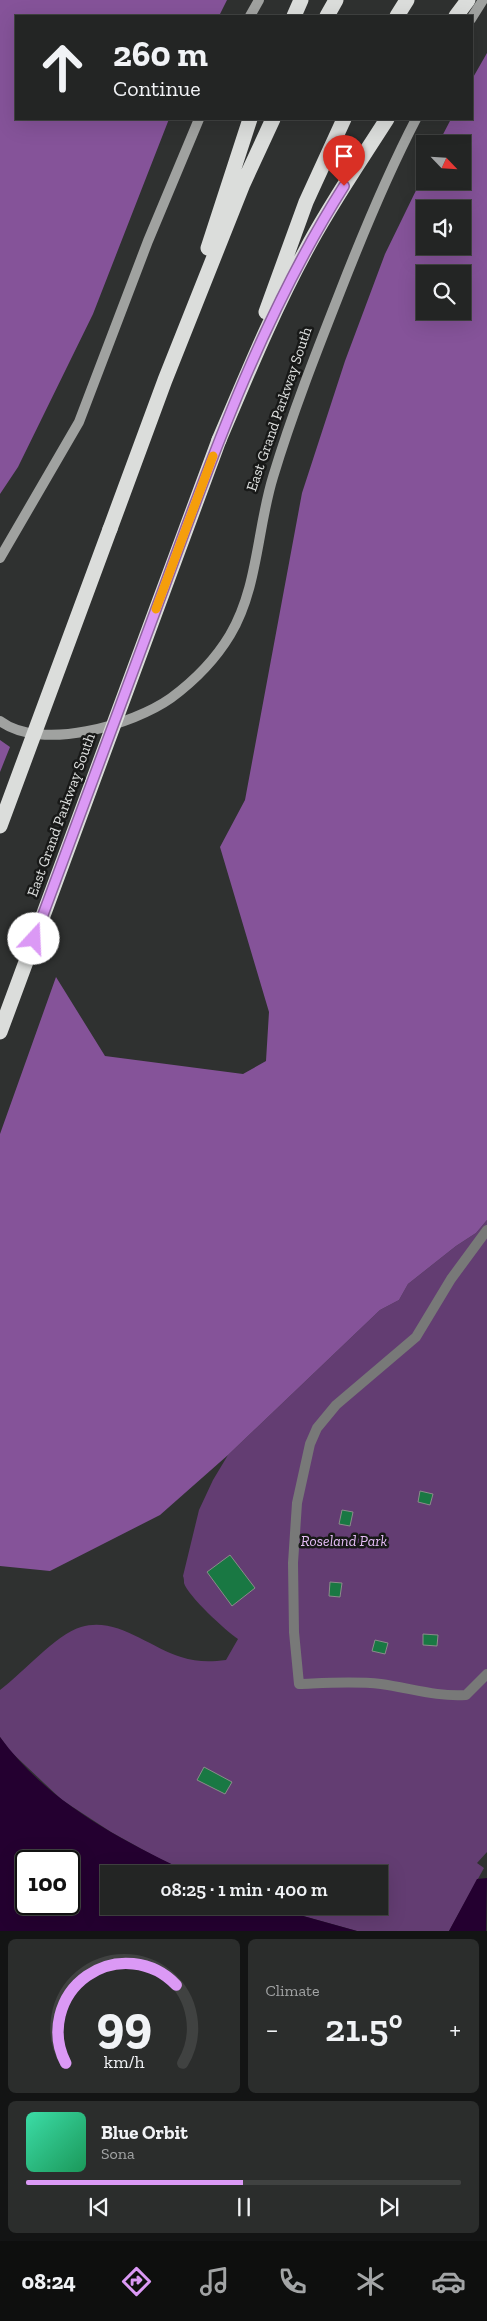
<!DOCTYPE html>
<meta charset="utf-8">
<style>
:root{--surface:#232524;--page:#2b2d2c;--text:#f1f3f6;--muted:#a3a5a6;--line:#404241;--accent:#db99f5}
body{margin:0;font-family:"Zilla Slab",serif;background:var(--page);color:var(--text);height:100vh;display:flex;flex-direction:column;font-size:19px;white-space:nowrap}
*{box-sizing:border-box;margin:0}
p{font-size:16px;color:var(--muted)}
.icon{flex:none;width:28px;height:28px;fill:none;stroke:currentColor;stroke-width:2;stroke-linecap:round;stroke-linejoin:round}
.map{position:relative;height:1931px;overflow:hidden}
.sheet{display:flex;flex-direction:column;gap:8px;padding:8px;background:#131414;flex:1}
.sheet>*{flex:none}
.top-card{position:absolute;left:15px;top:15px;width:458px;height:105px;border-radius:0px;box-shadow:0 5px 20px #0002,0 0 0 1px var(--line);background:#232524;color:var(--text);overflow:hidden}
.needle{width:32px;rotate:115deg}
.fabs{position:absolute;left:416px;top:135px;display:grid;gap:10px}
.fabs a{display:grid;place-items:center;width:55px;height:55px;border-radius:0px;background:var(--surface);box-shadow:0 5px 20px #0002,0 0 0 1px var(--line);font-size:25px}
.speed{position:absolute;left:15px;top:1850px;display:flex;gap:10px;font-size:25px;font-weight:700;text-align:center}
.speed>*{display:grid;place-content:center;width:65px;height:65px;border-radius:50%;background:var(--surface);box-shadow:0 5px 20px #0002,0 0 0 1px var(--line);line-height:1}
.speed .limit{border:2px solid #111;border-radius:8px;background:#fff;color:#111}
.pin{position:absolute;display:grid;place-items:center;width:42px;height:42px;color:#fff;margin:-51px -21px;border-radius:50% 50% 50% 0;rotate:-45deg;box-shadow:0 0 5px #0007}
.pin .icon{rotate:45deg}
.me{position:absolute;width:55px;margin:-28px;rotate:20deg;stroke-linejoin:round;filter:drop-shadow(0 0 4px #0008)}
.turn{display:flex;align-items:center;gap:18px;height:105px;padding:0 15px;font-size:22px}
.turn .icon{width:65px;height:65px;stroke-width:2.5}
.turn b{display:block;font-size:35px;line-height:42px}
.big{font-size:38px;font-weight:600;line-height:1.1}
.sheet .tile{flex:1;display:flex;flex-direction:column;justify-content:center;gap:8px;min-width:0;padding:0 18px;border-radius:8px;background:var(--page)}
.sheet .dial{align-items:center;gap:0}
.dial svg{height:130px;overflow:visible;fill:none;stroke:var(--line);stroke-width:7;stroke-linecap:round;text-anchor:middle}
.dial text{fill:var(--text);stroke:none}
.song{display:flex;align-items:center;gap:15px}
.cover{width:60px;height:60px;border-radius:8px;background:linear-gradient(135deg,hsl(160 70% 55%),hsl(150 70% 35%))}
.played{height:5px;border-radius:2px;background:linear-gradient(90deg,var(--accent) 50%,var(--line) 50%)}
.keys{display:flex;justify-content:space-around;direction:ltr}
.heat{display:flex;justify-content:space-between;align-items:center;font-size:28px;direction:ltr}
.sheet .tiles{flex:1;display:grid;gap:8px;grid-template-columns:1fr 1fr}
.tile:last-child{grid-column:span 2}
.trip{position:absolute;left:100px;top:1865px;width:288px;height:50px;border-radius:0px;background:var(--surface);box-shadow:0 5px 20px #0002,0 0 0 1px var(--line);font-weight:600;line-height:50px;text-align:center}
.menu{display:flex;height:80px;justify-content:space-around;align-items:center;background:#0e0f0e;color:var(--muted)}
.menu .icon{width:35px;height:35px}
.menu .active{color:var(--accent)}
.menu b{font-size:22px;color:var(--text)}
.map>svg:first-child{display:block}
.green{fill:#633d72}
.forest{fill:#855399;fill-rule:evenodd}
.water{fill:#240030;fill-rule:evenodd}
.building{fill:#197843;stroke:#8a8c8a}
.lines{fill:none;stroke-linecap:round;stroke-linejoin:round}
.street{stroke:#787978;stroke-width:10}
.secondary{stroke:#a0a2a0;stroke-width:10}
.highway{stroke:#dbdddb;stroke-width:15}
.highway-bridge{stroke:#dbdddb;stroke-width:15}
.route-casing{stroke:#8e639f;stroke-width:12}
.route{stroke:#db99f5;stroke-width:9}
.slow{stroke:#f59e0b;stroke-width:9}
.labels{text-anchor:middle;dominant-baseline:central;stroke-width:5;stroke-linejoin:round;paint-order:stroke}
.street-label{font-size:15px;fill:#e0e2e1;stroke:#181918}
.park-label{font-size:15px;font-style:italic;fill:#e7bff8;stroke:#181918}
</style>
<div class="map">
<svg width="487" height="1931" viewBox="0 0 487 1931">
<rect width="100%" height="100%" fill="#2f3130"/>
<path class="green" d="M487,1220V1852L477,1863L484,1868L449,1931H357L296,1914L279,1906H379V1874H192L156,1857L111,1832L62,1800L9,1750L0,1737V1690C23,1673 55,1635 81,1627C116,1616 149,1647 181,1657C196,1662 210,1662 226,1660L238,1639C227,1632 187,1595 184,1583C184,1581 184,1578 183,1576L199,1510L213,1480L228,1455L380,1310L399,1300L408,1284L456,1246L476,1233Z"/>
<path class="forest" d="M0,0H227L219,16H16V119H169L93,314L18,467L0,494Z
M487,53V1220L476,1233L456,1246L408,1284L399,1300L380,1310L228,1455L160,1515L50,1571L0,1566V1134L56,977L105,1056L243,1074L266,1061L269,1012L220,847L245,800L302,493L345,361L385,254L425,172V181H462V144H438L451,119H471V81ZM425,209H462V246H425ZM425,274H462V311H425Z
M0,740L10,747L0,772Z"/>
<path class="water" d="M0,1737C47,1802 121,1840 192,1874H109V1906H279L296,1914L357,1931H0ZM26,1861H69V1904H26Z
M487,1878L486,1931H449L477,1879Z"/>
<path class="building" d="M420,1491L433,1494L430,1505L418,1502Z
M342,1510L353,1512L350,1526L339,1524Z
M230,1555L255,1588L232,1606L207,1572Z
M330,1582L342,1583L340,1597L329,1596Z
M423,1634L438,1635L437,1646L423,1645Z
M375,1640L388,1643L385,1654L372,1651Z
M204,1767L232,1782L225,1794L197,1780Z"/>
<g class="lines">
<path class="street" d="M487,1230L451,1279L416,1337L336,1405L317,1428L310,1444L297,1503L293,1563L294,1632L299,1684C326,1683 354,1681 381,1684C410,1688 437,1697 466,1695L487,1674"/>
<path class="secondary" d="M250,16L259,0
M471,19L483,0
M0,558L79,422L148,241L199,119
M0,721C41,752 133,725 171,698C194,681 215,660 230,635C258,588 257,529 273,477C292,414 316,353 340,292C363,233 387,175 416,119"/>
<path class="highway" d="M294,16L301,0
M327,16L336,0
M397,16L407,0
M456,16L468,0
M208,248L250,119
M266,312L306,202L344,119
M219,440C246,377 272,313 305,252C329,206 359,163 387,119
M110,529L165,380L243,184L273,119"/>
<path class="highway-bridge" d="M0,826L110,529
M0,1032L219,440"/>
</g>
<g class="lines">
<defs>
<path id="route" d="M34,939C78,821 122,703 165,585C215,448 266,309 344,186"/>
</defs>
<use href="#route" class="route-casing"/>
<use href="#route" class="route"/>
<path class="slow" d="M156,609L213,456"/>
</g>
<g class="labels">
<g class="street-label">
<text transform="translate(279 409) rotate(-71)">East Grand Parkway South</text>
<text transform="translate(61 815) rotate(-70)">East Grand Parkway South</text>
</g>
<g class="park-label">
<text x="344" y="1541">Roseland Park</text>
</g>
</g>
</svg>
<div class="fabs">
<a><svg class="needle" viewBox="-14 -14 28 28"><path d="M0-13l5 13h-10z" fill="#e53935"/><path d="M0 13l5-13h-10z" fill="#a3a5a6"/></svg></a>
<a><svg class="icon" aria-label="sound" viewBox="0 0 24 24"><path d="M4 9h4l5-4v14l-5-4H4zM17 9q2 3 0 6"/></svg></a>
<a><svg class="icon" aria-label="search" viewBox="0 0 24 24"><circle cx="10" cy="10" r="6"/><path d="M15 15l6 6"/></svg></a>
</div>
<div class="speed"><div class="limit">100</div></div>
<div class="pin" style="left:344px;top:186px;background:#d93025"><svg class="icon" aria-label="arrive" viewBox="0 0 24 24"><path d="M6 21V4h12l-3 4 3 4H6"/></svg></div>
<svg class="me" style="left:34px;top:939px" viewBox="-20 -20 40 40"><circle r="19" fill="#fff"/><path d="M0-13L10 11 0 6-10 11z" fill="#db99f5"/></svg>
<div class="trip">08:25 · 1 min · 400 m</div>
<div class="top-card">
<div class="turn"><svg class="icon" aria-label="ahead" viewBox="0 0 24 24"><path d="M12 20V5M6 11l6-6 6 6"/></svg><div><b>260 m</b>Continue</div></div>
</div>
</div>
<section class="sheet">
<div class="tiles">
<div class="tile dial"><svg viewBox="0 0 100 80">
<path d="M14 69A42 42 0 1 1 86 69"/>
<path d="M14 69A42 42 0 0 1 82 21" stroke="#db99f5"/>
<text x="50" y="56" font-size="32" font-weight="700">99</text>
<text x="50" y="72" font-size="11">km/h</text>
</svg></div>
<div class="tile"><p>Climate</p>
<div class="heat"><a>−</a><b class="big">21.5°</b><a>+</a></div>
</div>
<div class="tile">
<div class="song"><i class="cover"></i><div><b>Blue Orbit</b><p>Sona</p></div></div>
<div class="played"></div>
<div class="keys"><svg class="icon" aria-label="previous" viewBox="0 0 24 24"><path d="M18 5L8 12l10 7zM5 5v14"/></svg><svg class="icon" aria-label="pause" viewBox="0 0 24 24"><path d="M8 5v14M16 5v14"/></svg><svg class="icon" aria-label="next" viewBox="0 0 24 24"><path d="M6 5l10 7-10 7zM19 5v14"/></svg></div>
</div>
</div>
</section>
<nav class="menu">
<b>08:24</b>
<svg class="icon active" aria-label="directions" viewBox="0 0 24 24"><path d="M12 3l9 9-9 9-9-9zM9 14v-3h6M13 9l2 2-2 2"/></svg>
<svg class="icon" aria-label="music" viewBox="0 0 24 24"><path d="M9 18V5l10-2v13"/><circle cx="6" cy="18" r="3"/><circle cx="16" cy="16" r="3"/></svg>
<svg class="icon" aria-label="phone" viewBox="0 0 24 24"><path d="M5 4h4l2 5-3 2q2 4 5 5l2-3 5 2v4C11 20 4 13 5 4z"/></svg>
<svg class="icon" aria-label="climate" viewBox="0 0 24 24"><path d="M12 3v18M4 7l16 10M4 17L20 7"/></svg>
<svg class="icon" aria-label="car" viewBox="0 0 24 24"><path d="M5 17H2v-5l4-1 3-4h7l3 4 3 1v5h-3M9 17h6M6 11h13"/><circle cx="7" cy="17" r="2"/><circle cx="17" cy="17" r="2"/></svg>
</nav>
